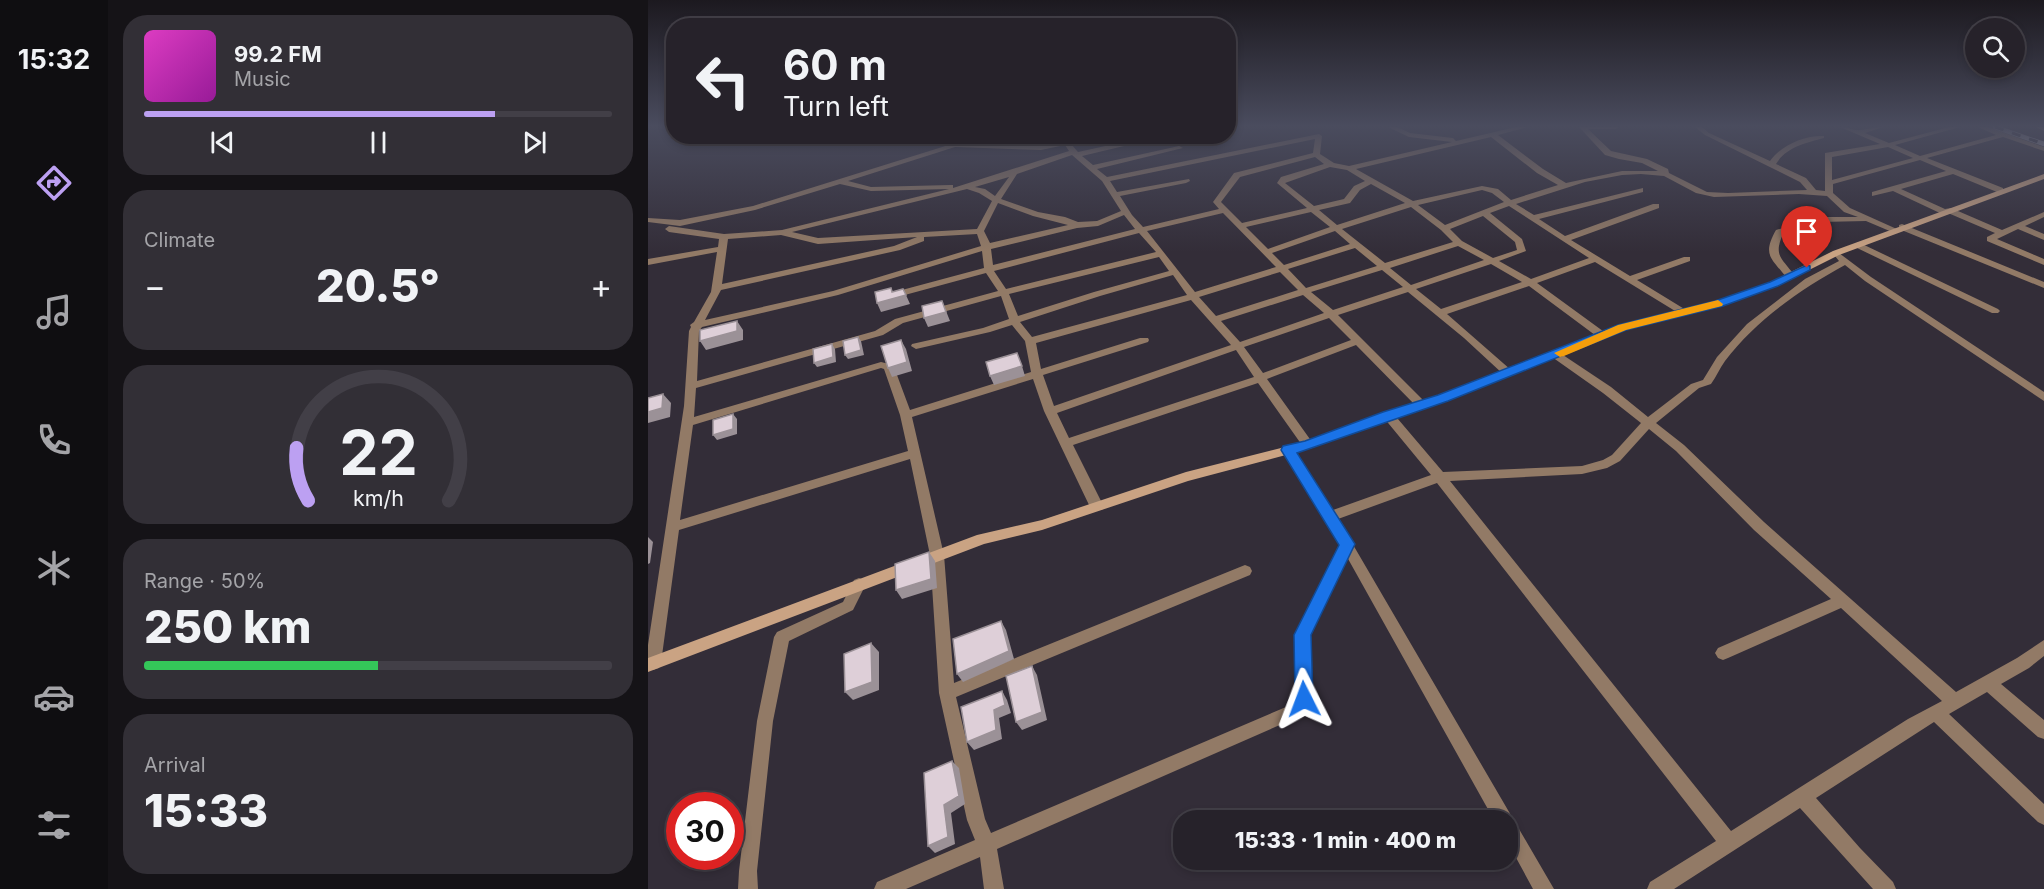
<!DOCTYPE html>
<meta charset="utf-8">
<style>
:root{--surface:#26222a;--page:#322f36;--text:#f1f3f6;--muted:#a4a4a8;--line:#423f47;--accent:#bca0f2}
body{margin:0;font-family:Inter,sans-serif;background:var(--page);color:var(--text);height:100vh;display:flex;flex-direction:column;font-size:22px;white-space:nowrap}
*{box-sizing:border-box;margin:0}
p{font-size:20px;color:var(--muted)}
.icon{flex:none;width:33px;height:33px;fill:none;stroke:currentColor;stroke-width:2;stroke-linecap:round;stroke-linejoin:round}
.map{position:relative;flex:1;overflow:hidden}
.sheet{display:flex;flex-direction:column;gap:15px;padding:15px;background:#151317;width:540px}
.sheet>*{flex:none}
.guide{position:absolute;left:18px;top:18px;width:570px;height:126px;border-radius:24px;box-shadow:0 3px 9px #0003,0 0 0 2px var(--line);background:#26222a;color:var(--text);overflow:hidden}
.fabs{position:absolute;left:1317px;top:18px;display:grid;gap:12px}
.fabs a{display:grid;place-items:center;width:60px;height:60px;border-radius:50%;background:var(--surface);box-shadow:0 3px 9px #0003,0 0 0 2px var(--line);font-size:30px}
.speed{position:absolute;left:18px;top:792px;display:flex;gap:12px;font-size:30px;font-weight:700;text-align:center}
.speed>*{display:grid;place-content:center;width:78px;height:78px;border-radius:50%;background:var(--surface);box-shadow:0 3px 9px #0003,0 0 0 2px var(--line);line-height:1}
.speed .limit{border:9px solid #d22;background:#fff;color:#111}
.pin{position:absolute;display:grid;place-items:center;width:51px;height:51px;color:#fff;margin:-62px -26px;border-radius:50% 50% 50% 0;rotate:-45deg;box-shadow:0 0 6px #0007}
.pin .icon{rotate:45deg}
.me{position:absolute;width:66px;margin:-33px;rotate:357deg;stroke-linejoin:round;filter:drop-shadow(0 0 4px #0008)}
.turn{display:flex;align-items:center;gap:21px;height:126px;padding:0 18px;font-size:27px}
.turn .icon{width:78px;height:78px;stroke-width:2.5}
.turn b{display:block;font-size:42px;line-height:51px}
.big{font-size:45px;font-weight:800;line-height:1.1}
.sheet .tile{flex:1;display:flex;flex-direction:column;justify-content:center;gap:9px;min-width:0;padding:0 21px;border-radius:24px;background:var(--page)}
.sheet .dial{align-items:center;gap:0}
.dial svg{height:156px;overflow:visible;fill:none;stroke:var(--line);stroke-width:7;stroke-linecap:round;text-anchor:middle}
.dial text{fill:var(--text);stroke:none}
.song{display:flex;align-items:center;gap:18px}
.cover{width:72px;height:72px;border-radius:9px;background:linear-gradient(135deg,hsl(310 70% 55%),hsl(300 70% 35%))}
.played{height:6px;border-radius:3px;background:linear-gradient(90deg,var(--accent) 75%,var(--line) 75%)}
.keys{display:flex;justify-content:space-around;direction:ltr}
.heat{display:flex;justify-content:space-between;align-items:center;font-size:33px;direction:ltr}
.charge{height:9px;border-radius:4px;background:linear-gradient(90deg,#34c759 50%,var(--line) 0)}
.trip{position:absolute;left:525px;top:810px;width:345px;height:60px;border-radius:24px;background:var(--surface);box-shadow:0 3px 9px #0003,0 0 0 2px var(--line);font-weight:800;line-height:60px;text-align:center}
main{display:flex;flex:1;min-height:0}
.tab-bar{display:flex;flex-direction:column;width:108px;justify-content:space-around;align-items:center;background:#0f0e11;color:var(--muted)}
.tab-bar .icon{width:42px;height:42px}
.tab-bar .on{color:var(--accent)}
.tab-bar b{font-size:27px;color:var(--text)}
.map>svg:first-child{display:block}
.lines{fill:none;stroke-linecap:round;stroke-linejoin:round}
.street{fill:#927a66;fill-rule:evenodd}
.secondary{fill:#caa383;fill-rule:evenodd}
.rail-casing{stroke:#b3afb7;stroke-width:4.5}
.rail{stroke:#332d38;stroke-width:3;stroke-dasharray:9;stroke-linecap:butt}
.shaded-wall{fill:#9b9197}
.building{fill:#decfd8;stroke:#9b9197;stroke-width:1.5}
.route{fill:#1a73e8;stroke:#114b97;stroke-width:1.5}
.slow{fill:#f59e0b}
</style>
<main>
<nav class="tab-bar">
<b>15:32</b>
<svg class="icon on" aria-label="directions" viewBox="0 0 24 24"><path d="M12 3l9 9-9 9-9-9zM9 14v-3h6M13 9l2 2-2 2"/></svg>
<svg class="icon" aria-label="music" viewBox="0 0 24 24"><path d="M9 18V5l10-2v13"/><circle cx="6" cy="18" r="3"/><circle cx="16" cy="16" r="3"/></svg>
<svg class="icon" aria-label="phone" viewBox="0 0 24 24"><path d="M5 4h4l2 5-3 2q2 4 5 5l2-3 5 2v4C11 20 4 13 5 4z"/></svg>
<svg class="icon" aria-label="climate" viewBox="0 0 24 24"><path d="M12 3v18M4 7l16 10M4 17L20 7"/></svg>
<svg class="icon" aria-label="car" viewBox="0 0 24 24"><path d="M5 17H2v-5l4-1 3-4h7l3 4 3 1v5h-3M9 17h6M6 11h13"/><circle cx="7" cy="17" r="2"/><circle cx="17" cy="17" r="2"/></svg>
<svg class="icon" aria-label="filters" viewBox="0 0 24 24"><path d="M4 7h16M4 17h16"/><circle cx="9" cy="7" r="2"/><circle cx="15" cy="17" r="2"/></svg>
</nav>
<section class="sheet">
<div class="tile">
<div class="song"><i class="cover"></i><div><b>99.2 FM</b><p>Music</p></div></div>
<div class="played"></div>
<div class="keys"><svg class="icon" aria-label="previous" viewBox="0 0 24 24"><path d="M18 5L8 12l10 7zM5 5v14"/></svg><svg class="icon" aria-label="pause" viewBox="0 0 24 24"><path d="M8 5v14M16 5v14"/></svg><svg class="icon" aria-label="next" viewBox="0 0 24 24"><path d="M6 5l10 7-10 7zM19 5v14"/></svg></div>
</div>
<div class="tile"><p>Climate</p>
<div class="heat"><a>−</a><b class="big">20.5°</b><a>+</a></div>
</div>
<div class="tile dial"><svg viewBox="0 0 100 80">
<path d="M14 69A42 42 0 1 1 86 69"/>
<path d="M14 69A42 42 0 0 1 8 42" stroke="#bca0f2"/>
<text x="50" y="56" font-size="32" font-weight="700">22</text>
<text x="50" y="72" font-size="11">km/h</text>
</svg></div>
<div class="tile"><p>Range · 50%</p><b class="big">250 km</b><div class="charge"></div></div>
<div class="tile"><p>Arrival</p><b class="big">15:33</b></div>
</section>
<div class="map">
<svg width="1396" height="889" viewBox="0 0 1396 889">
<rect width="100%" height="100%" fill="#332d38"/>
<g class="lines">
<path class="street" d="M740,127H749L762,133L805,138L808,141L868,127H880L850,135L895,169L918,183L974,171H1010L994,163L971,159L957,155L931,127H971L968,129H940L963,151L999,159L1020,169L1021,173L1059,192L1080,193L1159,190L1152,182L1057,135L1047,127H1054L1061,133L1122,161C1133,145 1157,135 1176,136V138C1158,143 1138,147 1128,164L1158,178L1168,190L1177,191V153L1232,144L1192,127C1199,127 1207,131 1213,130C1221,129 1227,127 1235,127L1217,133L1241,143L1301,127H1312L1247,145L1272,156L1348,135L1330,127H1340L1396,147V151L1355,137L1279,158L1355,188V192H1349L1305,174L1253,189L1297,209L1303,208L1354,230L1396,212V217L1377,226L1396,234V240L1370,229L1349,239L1396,259V265L1339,241V237L1347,233L1300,213L1294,214L1245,191L1224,196V192L1298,171L1272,160L1185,184V193L1202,208L1251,230L1244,232L1218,221L1172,222L1135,234C1125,256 1134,258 1147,276L1142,279L1139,278C1123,258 1114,255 1128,230L1171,217H1210L1196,212L1179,196L1151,194L1066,197L1048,193L1016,176L993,174L974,175L937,182L868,204L886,215L995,188V192L891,219L917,236L1005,204H1011V208L923,240L982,276L1036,257H1042V261L989,280L1038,310V314H1032L947,262L889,283L959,334V338H951L881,286L799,314L863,370L864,372L863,374H855L816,338L760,292L690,315L779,404L773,408L769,407L708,345L619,379L664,442L666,445L664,448H656L610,383L425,445L456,507L454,510H444L442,507L396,411L385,379L264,417L296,555L306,683L592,567L597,565L602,567L604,571L602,575L308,697L337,819L343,833L645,704L648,698L647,635L692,544L634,450L636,447H644L685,510L783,475L736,418L734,415L740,411L744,412L795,472L934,466L955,460L964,455L993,423L955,393L904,357L903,355L904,353H912L963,387L1000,417L1043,384L1055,380L1069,357L1099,324L1157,279L1191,261L1187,256L1191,253L1223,277L1396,392V401L1217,281L1197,265C1153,289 1108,320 1077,361C1072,368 1068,377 1063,384L1051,388L1008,423L1036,445L1116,522L1308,692L1369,658L1396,640V656L1381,668L1353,684L1396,720V739L1390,737L1339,692L1301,714L1396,804V825L1390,822L1286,722L1168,798L1212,848L1245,882L1248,889H1225L1152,808L1026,889H999L1002,882L1068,841L789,483L690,519L906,889H885L860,843V820H846L699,557L663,635L664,699L657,714L349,849L356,889H336L332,857L258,889H226L229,882L327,840L319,820L291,693L282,555L262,459L31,530L13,663L11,668L5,670L0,668V645L36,406L41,331L43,327L42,325L46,322L63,292L69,252L0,265V259L70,247L71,239L21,232L17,229L21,226L76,234L134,230L301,189L223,191L192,184L107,210L32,226L0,222V218L32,220L105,206L307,143L393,146L414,142L413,136L417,137L420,140L440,136H456L423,144L430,152L503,136H518L434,156L445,165L531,146L535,148L449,169L459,177L671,134L674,136L672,154L686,163L701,166L804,142L761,137ZM843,137L889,173L910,185L863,200L850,189L834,186L765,201L708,169ZM667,139L665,153L586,173L565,202L571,209L495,227L484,215L472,196L538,183L542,181L541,179L469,192L462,181ZM417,145L421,151L305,188V185H302L223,187L200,181L307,147L393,150ZM1240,147L1265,158L1184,180V157ZM424,155L454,181L473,211L449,221L430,222L417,217L390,212L353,199L369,174ZM667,157L676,164L633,177L629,183L659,208L594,223L573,202L592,177ZM682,167L699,170L717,181L706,186L696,199L666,206L637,183ZM361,177L347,196L337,189L327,187ZM723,184L757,203L689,225L671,210L702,203L712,190ZM319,189L331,193L344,201L329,229L170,238L144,232ZM834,190L844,193L856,202L797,225L770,205ZM350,203L385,216L420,225L342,243L336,231ZM861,206L941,258L883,279L851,261L878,251L874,239L842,213ZM763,207L793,230L805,242L737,263L694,229ZM663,212L682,227L620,249L598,227ZM575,213L628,267L547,292L499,231ZM476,215L487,229L345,265L343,249L429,228L450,226ZM835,216L867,242L869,250L845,258L814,241L802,229ZM687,231L702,244L636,265L624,253ZM491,233L508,252L358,289L346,271ZM329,234L333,246L185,291L57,320L73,290L252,250L276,241V237ZM133,235L170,244L269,237L246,246L74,284L80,239ZM810,246L836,260L763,285L742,268ZM707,248L729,266L658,288L640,269ZM334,251L336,268L239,294L237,296L242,299L338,273L350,291L247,319L227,331L49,381L51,331L54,327L190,295ZM511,257L521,271L446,292L370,316L361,294ZM843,264L874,282L793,309L768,289ZM734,270L755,287L685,310L663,292ZM632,272L650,290L568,316L551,297ZM525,275L539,295L384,337L372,322L452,296ZM655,295L676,313L592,342L573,321ZM353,296L361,319L335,328L264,344L263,346L268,349L342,332L364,325L377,341L383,372L262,410L246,367L245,365L233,362L46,417L48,388L235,335L255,323ZM543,300L583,345L406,406L395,375L500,342L501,340L500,338H492L393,369L388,343ZM681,318L703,340L615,373L596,347ZM588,350L606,377L421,438L409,413ZM233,368L236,369L252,415L260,451L32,520L45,425ZM1001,429L1028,451L1106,530L1183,599L1070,648L1067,653L1070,658L1075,660L1080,658L1193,608L1294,701L1260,719L1083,831L802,481L934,474L959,468L972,461Z
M1254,224L1396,282V288L1251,229V225Z
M1210,242L1350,309L1352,311L1350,313H1344L1207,247L1206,245Z
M211,578L216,580L218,584L205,610L141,641L125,721L109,871L110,889H90L91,871L109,721L126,637L129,632L195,602L206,580Z"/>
<path class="secondary" d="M1388,127H1396V131Z
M1396,174V179L1191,255L1129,286L1074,305L978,330L799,401L744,418L664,448L540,481L394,530L336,544L0,672V658L329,535L394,520L538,472L657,442L736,412L791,395L970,326L1068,301L1123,282L1185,251Z"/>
<defs>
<path id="rail" d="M1347,127L1396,144"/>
</defs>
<use href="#rail" class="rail-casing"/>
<use href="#rail" class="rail"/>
</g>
<path class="shaded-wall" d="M243,288L248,298L258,295L262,304L233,312L229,303L244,292Z
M294,301L302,321L280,327L276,318Z
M89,321L95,330V340L58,350L52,341Z
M210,337L213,341L216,355L200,359L197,355Z
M253,340L258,349L264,371L244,377L240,368Z
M184,344L187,349L188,362L169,367L166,363Z
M374,366L377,376L346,385L342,376Z
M15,394L23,403L22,417L0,423V412Z
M85,414L89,419V434L69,440L65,435Z
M0,537L5,542L2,563L0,564Z
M281,552L287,561L289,588L254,599L248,590Z
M353,621L358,630L366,659L315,682L309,674Z
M223,643L231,652V690L205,700L197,692Z
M384,666L389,675L399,720L374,730L368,722Z
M354,691L359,700L363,713L351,718L354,739L326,750L319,742L346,710Z
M304,761L311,768L317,804L303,813L307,844L287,853L280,846L296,805Z"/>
<path class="building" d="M243,288L244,292L255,289L258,295L229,303L227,292Z
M294,301L298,312L276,318L274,306Z
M89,321V331L52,341V330Z
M210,337L213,350L197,355L195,341Z
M253,340L259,362L240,368L233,346Z
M184,344L185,357L166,363L165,349Z
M369,353L374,366L342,376L338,362Z
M15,394L14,408L0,412V398Z
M85,414V429L65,435V420Z
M281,552L283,579L248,590L247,564Z
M353,621L361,651L309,674L305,639Z
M223,643L224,682L197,692L196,654Z
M384,666L394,712L368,722L358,676Z
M354,691L357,705L346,710L348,730L319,742L313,707Z
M304,761L311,796L296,805L300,837L280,846L276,773Z"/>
<linearGradient id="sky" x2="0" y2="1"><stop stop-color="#1c191f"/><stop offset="0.5" stop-color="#4a4c5e"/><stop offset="1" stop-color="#4a4c5e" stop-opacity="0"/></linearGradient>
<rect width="1396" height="252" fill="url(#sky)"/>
<path class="route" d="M1159,265L1162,266V270L1130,286L1075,306L978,330L800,401L649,453L707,544L663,635L665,699L663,706L656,708L650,706L647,699L646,635L691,545L633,450L635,446L657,441L735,412L790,395L970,325L1067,301L1122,282Z"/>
<path class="slow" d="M1070,300L1075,304L1074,306L978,330L916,356L912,357L906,353L970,325Z"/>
</svg>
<div class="fabs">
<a><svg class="icon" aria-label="search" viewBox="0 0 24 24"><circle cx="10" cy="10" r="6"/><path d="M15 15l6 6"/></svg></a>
</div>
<div class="speed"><div class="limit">30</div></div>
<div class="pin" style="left:1159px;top:268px;background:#d93025"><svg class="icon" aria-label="arrive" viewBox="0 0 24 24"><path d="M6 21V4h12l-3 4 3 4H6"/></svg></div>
<svg class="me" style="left:656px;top:699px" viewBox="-20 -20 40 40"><path d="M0-17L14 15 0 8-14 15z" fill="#1a73e8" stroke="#fff" stroke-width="4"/></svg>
<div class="trip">15:33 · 1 min · 400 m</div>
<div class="guide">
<div class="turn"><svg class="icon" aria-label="left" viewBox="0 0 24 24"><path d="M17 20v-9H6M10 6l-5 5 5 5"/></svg><div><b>60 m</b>Turn left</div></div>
</div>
</div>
</main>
